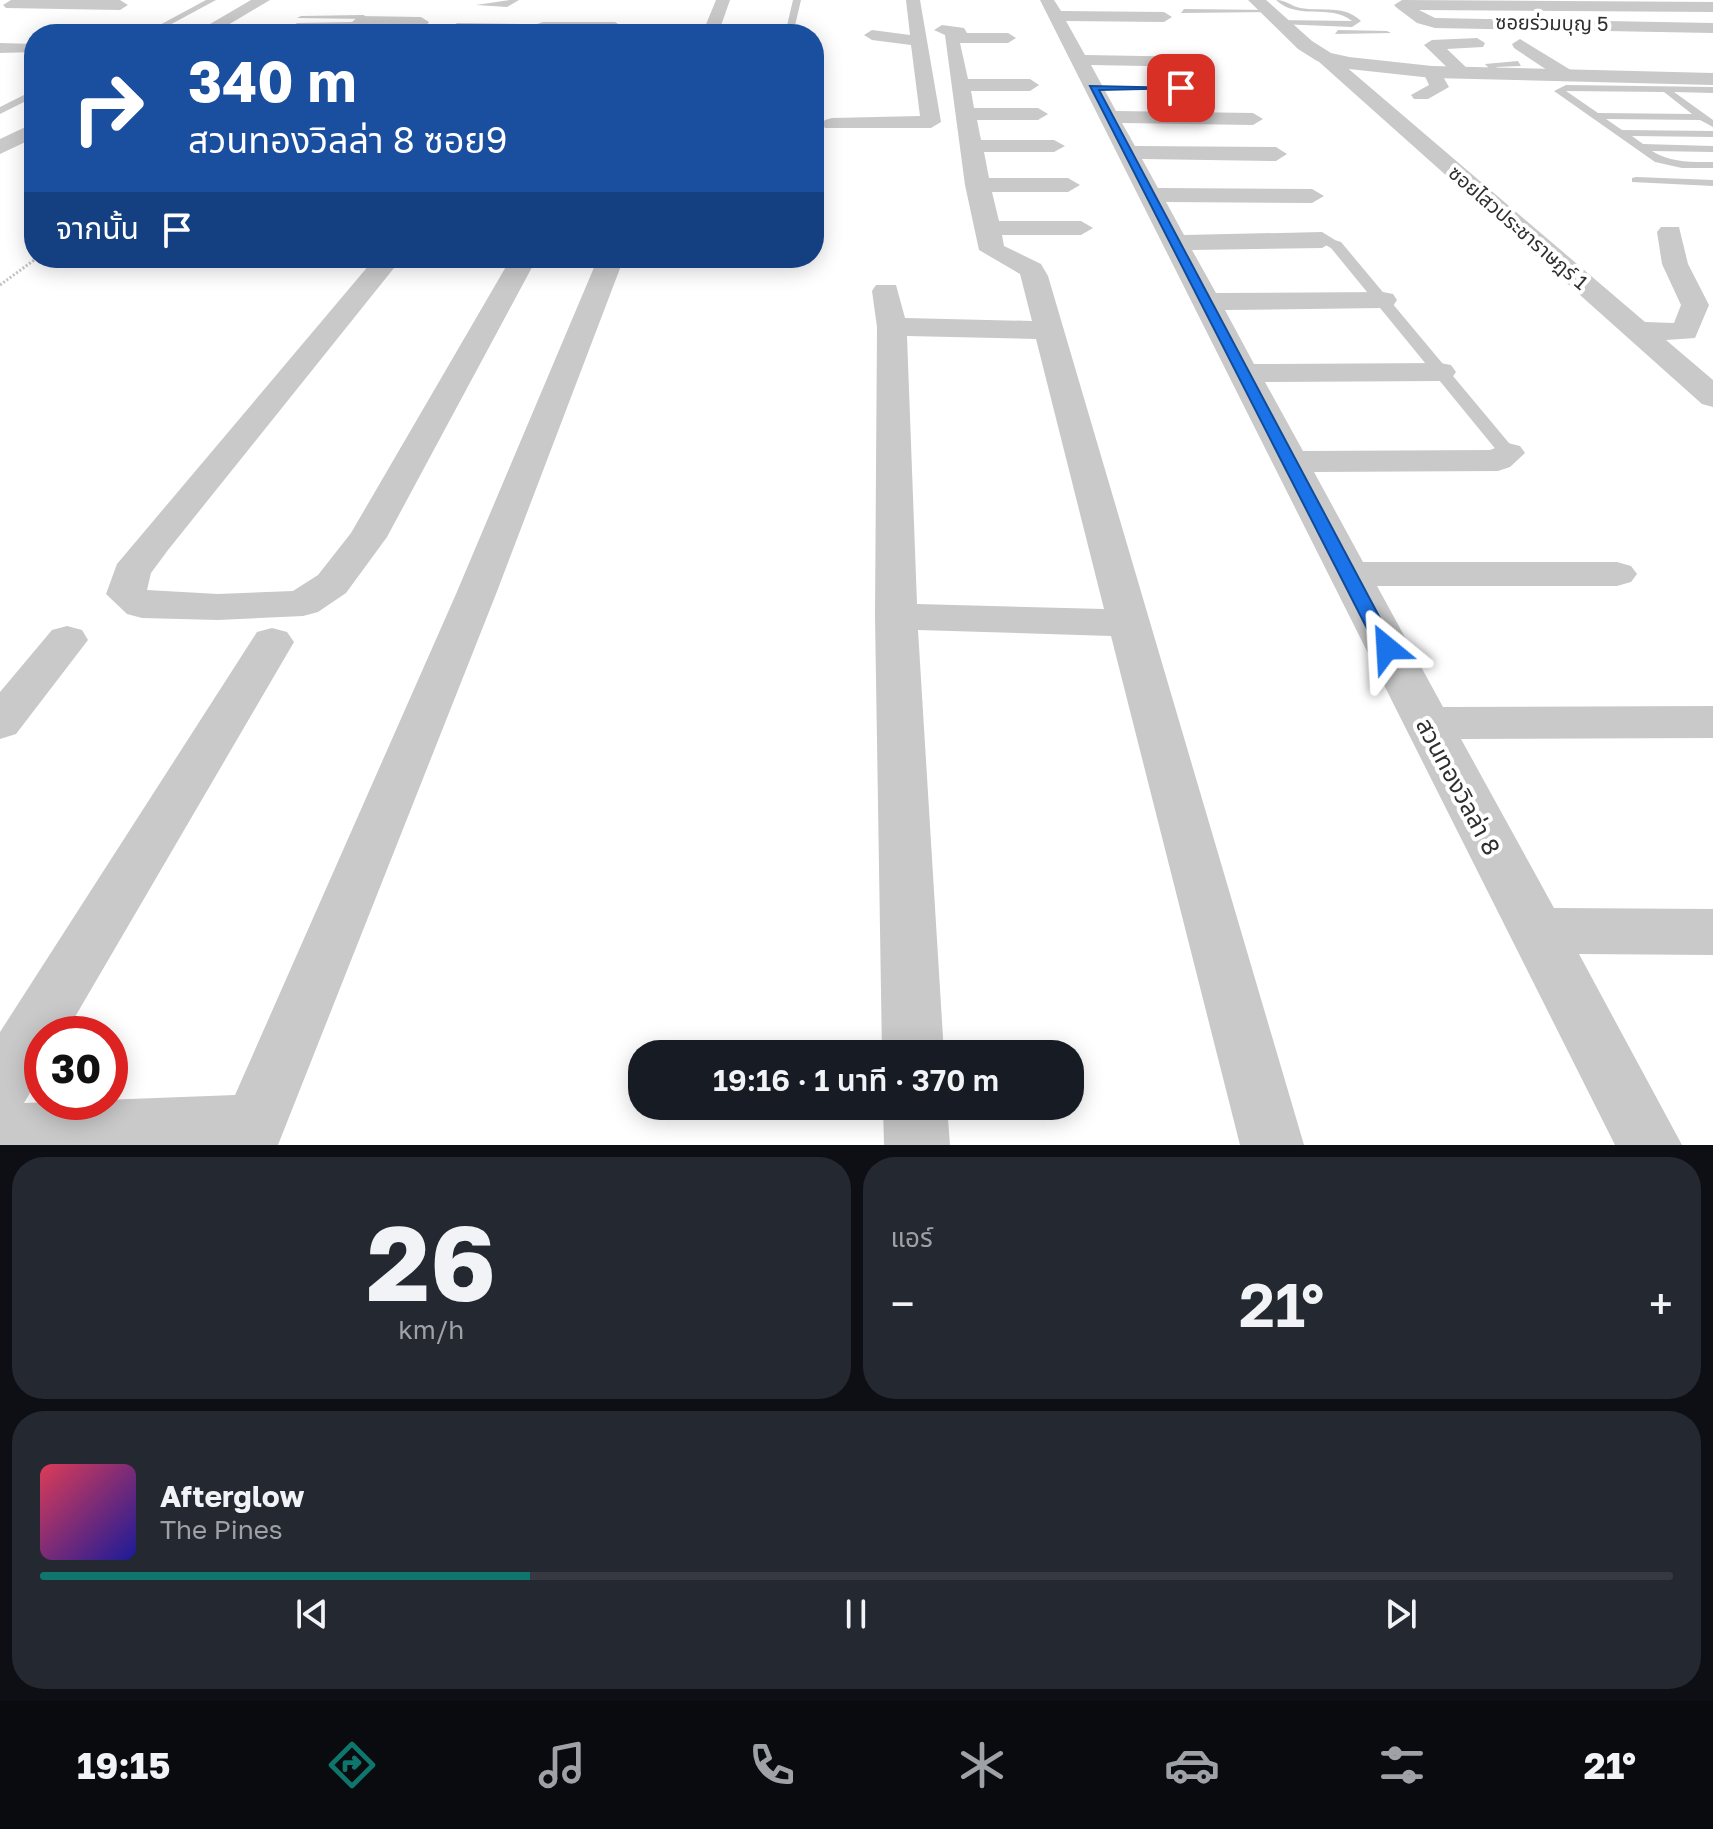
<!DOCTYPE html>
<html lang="th">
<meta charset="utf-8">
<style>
:root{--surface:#171b24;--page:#242831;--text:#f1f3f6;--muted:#9ea1a6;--line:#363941;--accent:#0f766e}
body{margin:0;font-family:"Golos Text","Noto Sans Thai",sans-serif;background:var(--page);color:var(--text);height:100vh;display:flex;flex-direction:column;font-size:30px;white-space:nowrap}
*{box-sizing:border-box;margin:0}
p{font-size:26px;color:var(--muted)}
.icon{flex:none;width:44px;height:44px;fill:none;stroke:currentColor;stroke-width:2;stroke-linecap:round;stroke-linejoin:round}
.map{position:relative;height:1145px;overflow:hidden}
.sheet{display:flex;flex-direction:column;gap:12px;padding:12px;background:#0d0f14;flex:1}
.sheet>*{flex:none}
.top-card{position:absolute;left:24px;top:24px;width:800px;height:244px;border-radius:32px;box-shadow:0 4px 20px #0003;background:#1a4fa0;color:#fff;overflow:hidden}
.speed{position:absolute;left:24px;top:1016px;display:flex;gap:16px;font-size:40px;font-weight:700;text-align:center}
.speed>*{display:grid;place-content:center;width:104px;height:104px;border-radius:50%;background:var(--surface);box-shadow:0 4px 20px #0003;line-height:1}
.speed .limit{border:12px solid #d22;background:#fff;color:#111}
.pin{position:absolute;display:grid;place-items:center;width:68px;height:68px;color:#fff;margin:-34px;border-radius:16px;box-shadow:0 4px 12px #0006}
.me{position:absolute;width:88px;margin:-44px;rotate:333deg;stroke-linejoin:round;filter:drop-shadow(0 0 6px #0008)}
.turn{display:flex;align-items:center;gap:28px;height:168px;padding:0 32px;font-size:36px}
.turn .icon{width:104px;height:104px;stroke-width:2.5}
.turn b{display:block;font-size:56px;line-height:68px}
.then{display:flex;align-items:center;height:76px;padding:0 32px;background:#0003;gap:16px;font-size:30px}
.big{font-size:60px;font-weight:600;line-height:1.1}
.sheet .card{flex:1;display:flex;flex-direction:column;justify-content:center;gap:12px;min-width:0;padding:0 28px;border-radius:32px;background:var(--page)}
.sheet .dial{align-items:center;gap:0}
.dial b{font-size:104px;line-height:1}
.song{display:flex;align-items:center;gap:24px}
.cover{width:96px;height:96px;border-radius:12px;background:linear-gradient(135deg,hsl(350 70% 55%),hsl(240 70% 35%))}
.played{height:8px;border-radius:4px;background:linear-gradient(90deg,var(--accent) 30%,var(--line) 30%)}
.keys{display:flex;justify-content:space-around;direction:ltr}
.heat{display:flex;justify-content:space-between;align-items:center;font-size:44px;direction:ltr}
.sheet .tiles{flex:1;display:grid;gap:12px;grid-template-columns:1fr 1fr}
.card:last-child{grid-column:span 2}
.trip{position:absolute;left:628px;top:1040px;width:456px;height:80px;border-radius:32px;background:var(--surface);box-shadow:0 4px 20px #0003;font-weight:600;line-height:80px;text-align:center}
.tab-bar{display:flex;height:128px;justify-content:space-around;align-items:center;background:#090b0e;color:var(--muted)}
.tab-bar .icon{width:56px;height:56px}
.tab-bar .selected{color:var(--accent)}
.tab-bar b{font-size:36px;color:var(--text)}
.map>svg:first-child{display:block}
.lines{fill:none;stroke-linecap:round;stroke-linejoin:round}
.path{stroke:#c3c3c3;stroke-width:3;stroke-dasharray:2 2;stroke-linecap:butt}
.service{fill:#c9c9c9;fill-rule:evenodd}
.minor{fill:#c9c9c9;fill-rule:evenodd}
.tertiary{fill:#c9c9c9;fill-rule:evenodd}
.route{fill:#1a73e8;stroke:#114b97;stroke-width:2}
.labels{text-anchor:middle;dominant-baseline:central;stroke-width:8;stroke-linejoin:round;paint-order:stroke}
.far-street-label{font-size:20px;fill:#2f2f2f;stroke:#fff}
.street-label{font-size:24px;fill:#2f2f2f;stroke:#fff}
</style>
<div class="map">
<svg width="1713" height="1145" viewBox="0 0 1713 1145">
<rect width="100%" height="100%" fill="#fff"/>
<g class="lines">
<path class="path" d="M0,285L37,258"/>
<path class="service" d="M206,0H216L153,34H143Z
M510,0H519L507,7L476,5Z
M793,0H801L793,34H785Z
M1276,0C1286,0 1291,6 1300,8C1322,12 1343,4 1361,21L1352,27L1279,24L1276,20L1352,21C1330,3 1298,21 1276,0Z
M1184,9L1268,10L1272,12L1181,13Z
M364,15L367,19L297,18L301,16Z
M1338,30L1387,31L1391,33L1335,34Z
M1518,61L1521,66L1496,67L1503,74L1498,77L1485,64Z
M1566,85L1713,87V93L1674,92L1713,120V127L1700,120L1606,119L1622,130L1713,131V137L1632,136L1643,144L1713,146V152L1652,151C1671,163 1691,162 1713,162V168H1682L1655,162L1554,91ZM1566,91L1664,92L1692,114L1598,113Z
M34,90V97L0,114V107Z
M1636,177L1713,180V186L1632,182V178Z
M1322,236L1341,242L1514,449L1517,453L1514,457H1502L1331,248L1316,240Z"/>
<path class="minor" d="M11,0H120L128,5L120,10L6,8L3,5Z
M251,0H270L213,34H193Z
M716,0H730L718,34H702Z
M906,0H920L941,122L931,128H825L822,124L825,120L832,118L920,116L911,45L872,40L864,35L872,30L910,35Z
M1040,0H1054L1061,11L1164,12L1172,17L1164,22L1066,21L1085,55L1201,57L1210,62L1201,67L1091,65L1116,111L1253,113L1263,119L1253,125L1122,123L1135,146L1276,147L1287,154L1276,161L1142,159L1158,188L1312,189L1324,196L1312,203L1166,202L1184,235L1322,232L1335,240L1322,248L1192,250L1216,293L1383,292L1393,294L1397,300L1393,306L1383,308L1225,310L1254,364L1440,363L1451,365L1456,372L1451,379L1440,381L1265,382L1303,451L1490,450L1508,443L1520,446L1525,453L1510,467L1498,471L1314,472L1363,562H1617L1631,566L1637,574L1631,582L1617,586H1377L1443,707L1713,706V738L1461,739L1554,908L1713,909V955L1579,954L1682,1145H1615Z
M1402,0L1713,2V12L1419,10L1435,18L1713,23V33L1435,28L1417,23L1397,8L1394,5Z
M359,16L421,17L429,22L421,34L411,33V27L358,26L351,32L297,33L289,28L297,23L352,22Z
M543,22H615L623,27L615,32L537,30V24Z
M457,23L522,24L530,29L522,34L451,31L449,28Z
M942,25L964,28L967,33H1008L1016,38L1008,43H960L968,79H1030L1039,85L1030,91H971L974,108H1038L1048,114L1038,120H977L981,140H1054L1065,146L1054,152H984L989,178H1068L1080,185L1068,192H992L999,221H1081L1093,228L1081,235H1002L1004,246L1041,264L1048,276L1304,1145H1240L1111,636L918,630L944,1054H882L875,616L877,327L872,291L876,285H896L905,318L1032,321L1020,274L979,250L965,185L945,35L934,30ZM907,336L1036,339L1104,609L917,604Z
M1477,38L1485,43L1483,47L1447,49L1472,73L1463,78L1457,77L1424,45L1432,40Z
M1520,39L1574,72V80H1562L1514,48L1512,44Z
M0,43L34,44V52L0,53Z
M1324,52L1330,53L1645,322L1674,323L1681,305L1662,264L1657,232L1661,227H1679L1688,264L1709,305L1695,338L1666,340L1713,380V407L1702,404L1318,61V53Z
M1432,67L1438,68L1449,87L1428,99H1414L1411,95L1429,85L1423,72Z
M34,123V138L0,154V139Z
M375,258H402L168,550L151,573L147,590L218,594L293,591L318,575L351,533L511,258H537L387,537L346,593L318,612L303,616L218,620L142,618L127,614L106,594L117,564Z
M598,258H624L496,594L278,1145H0V1032L257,632L272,628L287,632L294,642L65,1034H42V1073L24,1103L235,1095L456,594Z
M67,626L82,630L88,640L16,734L0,739V692L52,630Z
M883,1106H947L950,1145H884Z"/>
<path class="tertiary" d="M1248,0H1266L1312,41L1331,53L1349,57L1432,66L1713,73V85L1432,78L1349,69L1317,61L1298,49Z"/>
</g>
<path class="route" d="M1090,86L1185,88L1099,90L1396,648L1394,653L1387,654L1377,648Z"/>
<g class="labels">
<g class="far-street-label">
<text transform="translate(1552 22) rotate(1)">ซอยร่วมบุญ 5</text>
<text transform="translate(1519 227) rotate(41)">ซอยไสวประชาราษฎร์ 1</text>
</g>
<g class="street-label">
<text transform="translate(1459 786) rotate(62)">สวนทองวิลล่า 8</text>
</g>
</g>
</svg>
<div class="speed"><div class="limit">30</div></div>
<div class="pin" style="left:1181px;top:88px;background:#d93025"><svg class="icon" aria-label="arrive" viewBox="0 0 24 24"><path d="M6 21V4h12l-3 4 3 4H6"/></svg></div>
<svg class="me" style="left:1387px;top:648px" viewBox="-20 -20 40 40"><path d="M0-17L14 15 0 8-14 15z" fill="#1a73e8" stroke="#fff" stroke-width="4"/></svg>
<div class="trip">19:16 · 1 นาที · 370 m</div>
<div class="top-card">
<div class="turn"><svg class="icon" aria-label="right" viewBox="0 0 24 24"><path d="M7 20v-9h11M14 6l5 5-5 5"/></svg><div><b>340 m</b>สวนทองวิลล่า 8 ซอย9</div></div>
<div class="then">จากนั้น<svg class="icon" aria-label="arrive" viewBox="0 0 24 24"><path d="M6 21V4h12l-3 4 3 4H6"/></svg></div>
</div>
</div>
<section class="sheet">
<div class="tiles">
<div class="card dial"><b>26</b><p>km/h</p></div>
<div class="card"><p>แอร์</p>
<div class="heat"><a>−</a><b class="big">21°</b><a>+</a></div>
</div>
<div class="card">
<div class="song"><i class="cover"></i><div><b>Afterglow</b><p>The Pines</p></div></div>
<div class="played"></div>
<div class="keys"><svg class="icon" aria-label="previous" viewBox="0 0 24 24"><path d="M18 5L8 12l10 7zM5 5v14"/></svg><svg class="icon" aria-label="pause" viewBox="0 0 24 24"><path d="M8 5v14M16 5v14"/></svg><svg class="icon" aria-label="next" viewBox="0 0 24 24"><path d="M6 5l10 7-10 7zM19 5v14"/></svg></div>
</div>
</div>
</section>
<nav class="tab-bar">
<b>19:15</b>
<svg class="icon selected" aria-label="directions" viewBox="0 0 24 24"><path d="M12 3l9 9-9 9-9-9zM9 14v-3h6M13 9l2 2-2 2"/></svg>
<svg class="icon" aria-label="music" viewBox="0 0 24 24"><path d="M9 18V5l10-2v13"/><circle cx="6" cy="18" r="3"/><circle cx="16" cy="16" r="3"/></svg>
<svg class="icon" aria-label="phone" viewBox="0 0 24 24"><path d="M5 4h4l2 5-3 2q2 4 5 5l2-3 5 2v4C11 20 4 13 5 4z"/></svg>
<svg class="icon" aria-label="climate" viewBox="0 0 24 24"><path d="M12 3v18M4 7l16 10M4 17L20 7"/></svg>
<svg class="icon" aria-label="car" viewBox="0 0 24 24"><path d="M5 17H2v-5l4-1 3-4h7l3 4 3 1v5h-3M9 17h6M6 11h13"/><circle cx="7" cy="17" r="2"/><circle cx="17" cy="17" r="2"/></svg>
<svg class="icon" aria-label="filters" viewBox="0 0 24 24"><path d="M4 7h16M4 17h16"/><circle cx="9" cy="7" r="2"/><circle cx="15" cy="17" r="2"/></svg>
<b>21°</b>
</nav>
